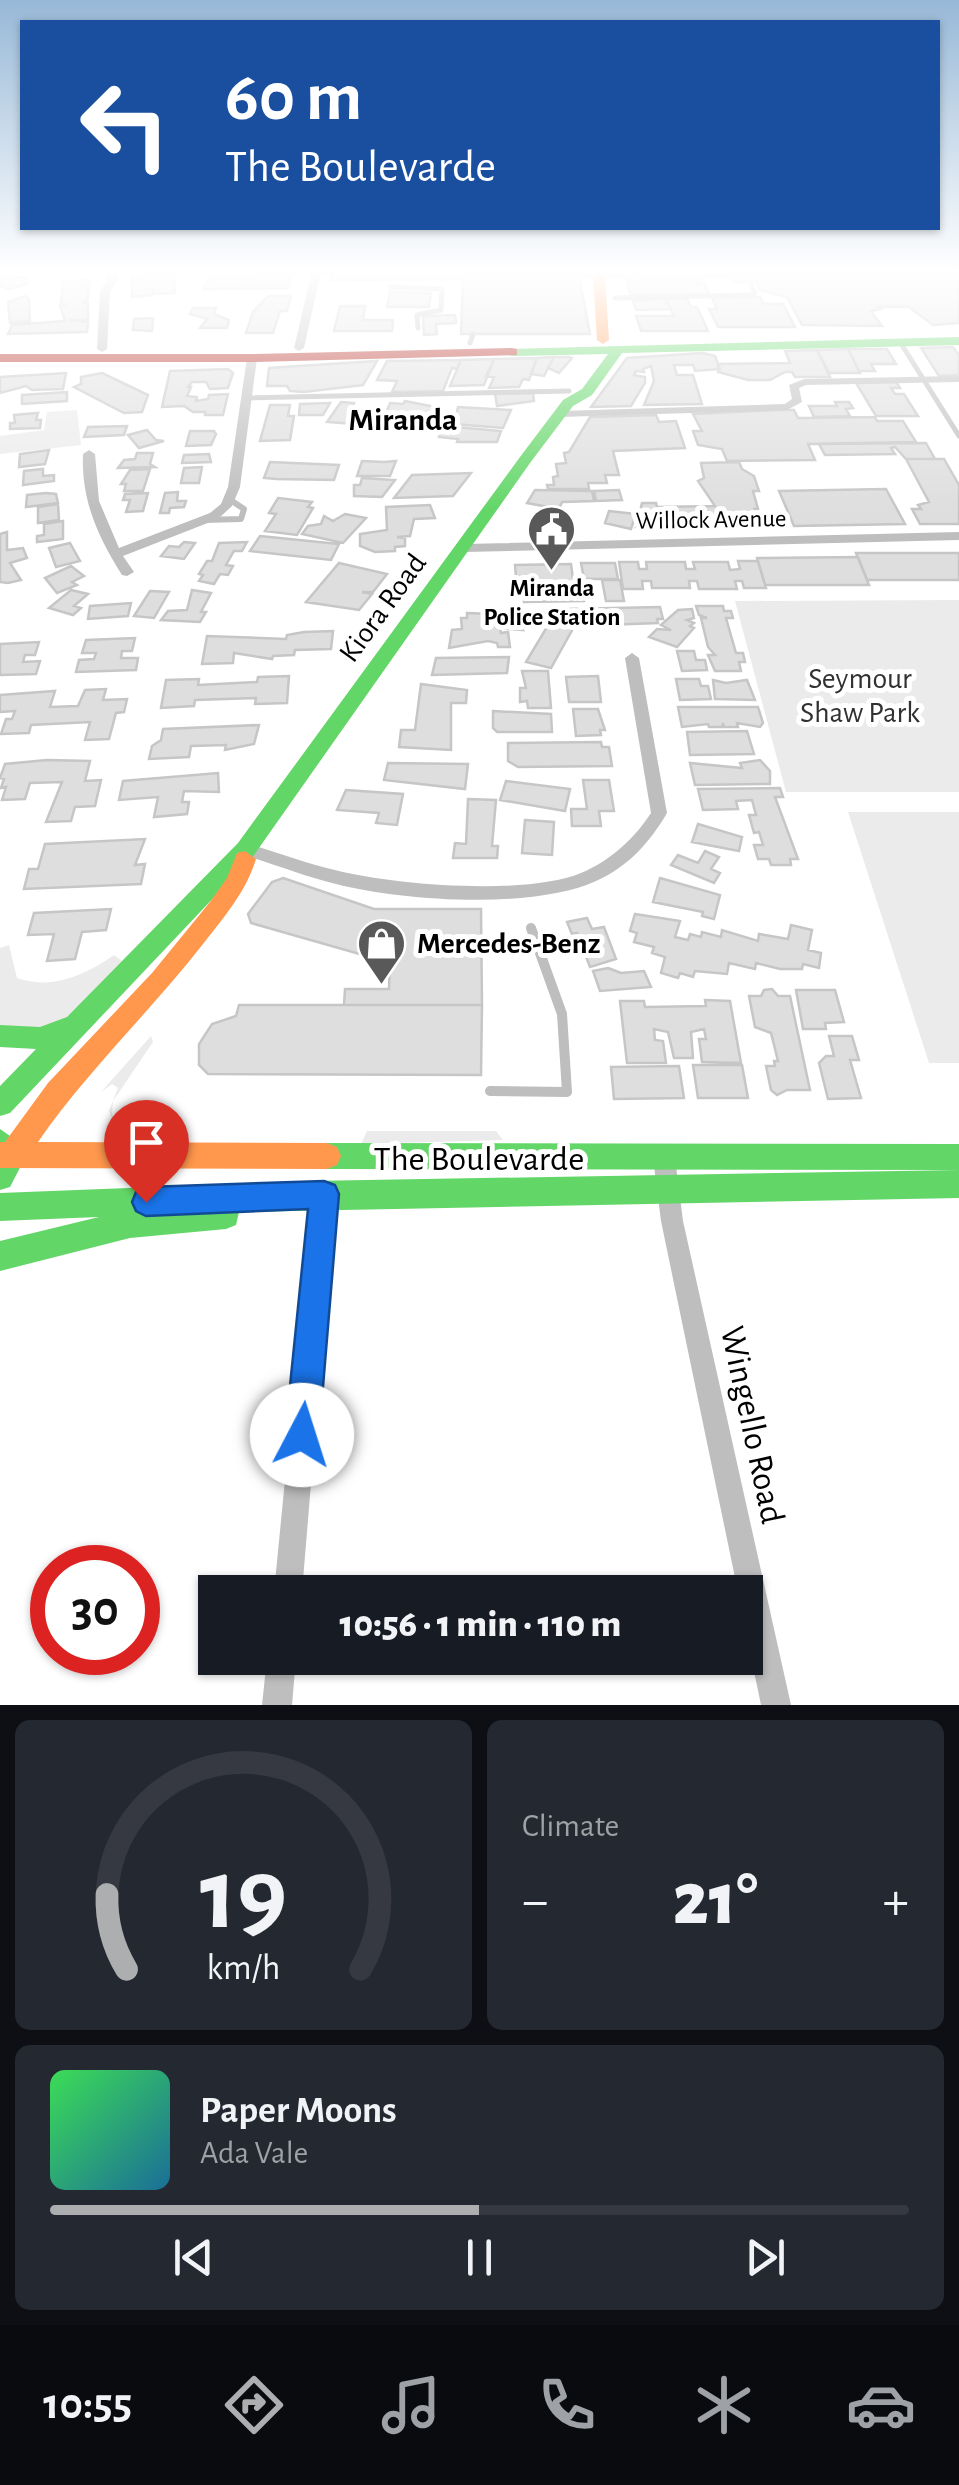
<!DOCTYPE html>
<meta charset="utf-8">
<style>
:root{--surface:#171b24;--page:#242831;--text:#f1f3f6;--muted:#9ea1a6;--line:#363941;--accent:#adaeaf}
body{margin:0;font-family:"Alegreya Sans",sans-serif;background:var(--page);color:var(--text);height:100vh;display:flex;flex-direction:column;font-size:38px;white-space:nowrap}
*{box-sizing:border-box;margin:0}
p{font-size:32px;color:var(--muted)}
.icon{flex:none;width:55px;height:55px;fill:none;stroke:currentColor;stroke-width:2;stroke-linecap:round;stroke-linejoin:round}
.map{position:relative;height:1705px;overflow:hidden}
.details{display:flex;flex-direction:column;gap:15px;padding:15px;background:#0d0f14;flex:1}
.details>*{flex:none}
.banner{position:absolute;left:20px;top:20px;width:920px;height:210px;border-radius:0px;box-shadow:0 2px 8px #0004;background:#1a4fa0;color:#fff;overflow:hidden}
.speed{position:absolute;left:30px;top:1545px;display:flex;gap:20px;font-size:50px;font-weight:700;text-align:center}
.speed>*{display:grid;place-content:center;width:130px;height:130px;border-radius:50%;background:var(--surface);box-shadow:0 2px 8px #0004;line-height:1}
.speed .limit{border:15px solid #d22;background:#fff;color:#111}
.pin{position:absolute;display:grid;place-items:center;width:85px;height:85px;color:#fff;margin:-102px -42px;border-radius:50% 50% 50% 0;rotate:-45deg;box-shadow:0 0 10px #0007}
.pin .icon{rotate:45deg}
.me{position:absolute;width:110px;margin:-55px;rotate:5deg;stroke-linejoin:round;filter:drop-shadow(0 0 8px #0008)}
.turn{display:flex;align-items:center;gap:35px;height:210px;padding:0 40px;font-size:45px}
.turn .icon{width:130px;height:130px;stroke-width:2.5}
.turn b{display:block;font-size:70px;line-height:85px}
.big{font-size:75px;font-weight:800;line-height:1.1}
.details .widget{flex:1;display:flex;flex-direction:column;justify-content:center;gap:15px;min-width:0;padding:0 35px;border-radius:15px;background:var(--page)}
.details .dial{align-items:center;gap:0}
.dial svg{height:260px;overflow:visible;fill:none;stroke:var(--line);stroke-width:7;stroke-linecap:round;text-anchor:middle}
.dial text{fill:var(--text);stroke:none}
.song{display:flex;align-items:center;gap:30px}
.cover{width:120px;height:120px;border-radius:15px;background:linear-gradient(135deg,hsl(130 70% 55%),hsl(200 70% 35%))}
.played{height:10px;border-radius:5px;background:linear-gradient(90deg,var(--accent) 50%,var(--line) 50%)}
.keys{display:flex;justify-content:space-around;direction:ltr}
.heat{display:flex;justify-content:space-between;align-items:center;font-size:55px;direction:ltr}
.details .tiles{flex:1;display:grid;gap:15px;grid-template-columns:1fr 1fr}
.widget:last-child{grid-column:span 2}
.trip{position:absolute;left:198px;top:1575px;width:565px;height:100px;border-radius:0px;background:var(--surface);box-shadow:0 2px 8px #0004;font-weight:800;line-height:100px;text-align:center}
.menu{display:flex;height:160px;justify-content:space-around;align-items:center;background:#090b0e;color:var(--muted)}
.menu .icon{width:70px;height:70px}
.menu .current{color:var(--accent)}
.menu b{font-size:45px;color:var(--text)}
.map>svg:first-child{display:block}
.green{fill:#ebebeb}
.building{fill:#dedede;stroke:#c6c6c6;stroke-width:2.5}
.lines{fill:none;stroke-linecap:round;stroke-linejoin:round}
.secondary-tunnel{stroke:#d9d9d9;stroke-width:15;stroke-dasharray:15 8;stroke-linecap:butt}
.lane-far2{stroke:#bebebe;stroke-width:5}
.lane-far1{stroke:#bebebe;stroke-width:6}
.lane{stroke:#bebebe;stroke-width:10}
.street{fill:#bebebe;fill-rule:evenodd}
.fast{fill:#63d668;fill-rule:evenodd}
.slow{fill:#ff974d;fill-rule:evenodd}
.jam{fill:#b3261e;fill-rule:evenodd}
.route{fill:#1a73e8;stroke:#114b97;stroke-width:2.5}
.labels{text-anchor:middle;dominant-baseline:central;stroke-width:10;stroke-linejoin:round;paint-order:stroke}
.far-street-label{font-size:25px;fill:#000;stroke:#fff}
.far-poi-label{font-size:25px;font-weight:bold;fill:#000;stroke:#fff}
.street-label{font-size:30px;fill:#000;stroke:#fff}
.park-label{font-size:30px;fill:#313131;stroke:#fff}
.poi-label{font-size:30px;font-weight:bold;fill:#000;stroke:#fff;text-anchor:start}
.far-district-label{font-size:32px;font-weight:bold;fill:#000;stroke:#fff}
.near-street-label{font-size:35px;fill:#000;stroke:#fff}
</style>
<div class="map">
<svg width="959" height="1705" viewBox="0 0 959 1705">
<rect width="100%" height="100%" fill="#fff"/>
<path class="green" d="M77,410L81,445L0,454V436L44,430L47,412Z
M959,600V792H786L735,601Z
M848,812H959V1063H929Z
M9,945L17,978C52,990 84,976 114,955L122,961L64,1021L43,1031L0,1026V948Z
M151,1036L153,1042L113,1101L112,1115C124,1135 150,1123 165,1129C143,1129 117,1136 109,1111L118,1088L112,1084L101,1092Z
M367,1131H496L503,1140L361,1144Z"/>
<path class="building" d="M262,271H298L292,274L288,288L204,289L210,276H253Z
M333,271H959V323L933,325L909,307H878L881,309L871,311L882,326L802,325L787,297L760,290L756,282H735L733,277L579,276L590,334H461L463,279L331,280Z
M174,272L175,293L156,294L153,289V295L132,297V276Z
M0,276L26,278L27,284L9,289L0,286Z
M626,276L699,277L701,282H627Z
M89,279V287H83H89L87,302H82L88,303V320H69L88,322L87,332L8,334L12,325L65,321L60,305H66L61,304L62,290L67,288L63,289V282Z
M627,282L705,284L709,294L636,295L630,293Z
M390,292L431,293L429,307H387Z
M25,296L29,299L30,321L10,323L8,302Z
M268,296H291L287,311H280L273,333H246L253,312Z
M760,297L764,304H783L795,327H718L709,309H717L712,298Z
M665,299L670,309L636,310L633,301Z
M666,299H687L691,307H697L708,331H641L636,316H674Z
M340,306H365L363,320H393L392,331H334Z
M193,308H216L214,314L229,320L227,328H200L207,319L190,314Z
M455,315L456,323L436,324L437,334L424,335L423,316Z
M153,318L152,331L133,330L134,319Z
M953,347L959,355V375L939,376L921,348Z
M848,349L860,373H829L817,350Z
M848,349H887L896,364H871L875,371H859Z
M817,350L830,377H795L792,372H785L770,380H748L718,372V364L790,363L785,351Z
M703,353L715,356L720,369L695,371L693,365H674L677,375H693L702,404L644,405L654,381L651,366L643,369L644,372L636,371L634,375L645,377V383L631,406L591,407L627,358Z
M554,357H569L572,358L559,373L548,368Z
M554,357L544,376L531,374L537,358Z
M537,358L529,380L523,379L519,387L489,388L494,377L486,376L494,359Z
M494,359L484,385L450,386L461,360Z
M461,360L457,369L452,368L443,391L392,392L397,381L377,380L387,361Z
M377,361L363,385L304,392L290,391L287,386H267L269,368Z
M228,369L233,373L228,388L210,389L206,382H192L188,387H191L187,396L197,397L196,401L208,399L209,395L228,394L223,415H205V412H193L184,406L162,407L170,371Z
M66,373L63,389L32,390L26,386L0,393V377Z
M102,373L148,395L142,412L124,413L74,387L81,384V377Z
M896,382L900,388H891L895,394H904L918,416H876L856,383Z
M67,392V401L22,404V395Z
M533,393L534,401L497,406L495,394Z
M405,401L435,407L431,415L422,414L414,432L386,430L395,412L387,411L390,403L403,404Z
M341,402L354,403L349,413L372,415L367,425L327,422Z
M835,402H849L853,408L846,409L850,416L814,417L809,406H837Z
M330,403L323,415H299L300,404Z
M270,405H290L288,416H294L290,440L260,441Z
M458,407L511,410L503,428L454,424Z
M776,410H794L798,418L875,417L877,421H903L916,442L808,444L815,460L727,461L722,449L698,445L693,431H702L693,414Z
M38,413L36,420H41L40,428L10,429V423H15L14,415Z
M656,415L659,422L676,421L685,448L613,451L619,475H605L607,483H588L589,489H548L547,485H554L553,477L558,476L556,464L566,463L564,453L569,452L590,417Z
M127,426L124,435L84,437L88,427Z
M444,426L501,431L497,442H457L458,439L439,437Z
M147,430L156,440L164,441L139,448L128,435Z
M190,431H214L216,434L211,445L186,446Z
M926,443L935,459H906L895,447L891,448L895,454L825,455L819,444Z
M49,450L45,464L19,467L20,454Z
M137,453H153L150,464L155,467L118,468L124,460L135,459Z
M209,454L211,462L182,463L184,455Z
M906,459H944L959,485V524H920L912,509H921L918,505L929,502Z
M362,461L384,462L396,461L390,476H357Z
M270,462L339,465L334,480L276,479L264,478Z
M739,462L742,469L754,476L759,491H753L758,509H755L768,525L665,530L664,526L636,527L642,503H656L657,507L715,506L698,481L704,478L701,463Z
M202,467L199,483H181L184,468Z
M43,469V476L54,475V481L23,485L24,471Z
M150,469L143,491H124L126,484H121L130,470Z
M471,473L453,496L394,498L412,475Z
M362,478L395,480L382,497L354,496V485H360Z
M886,489L905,524L794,526L779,491Z
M535,490L592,491L594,501L562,502L559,509L527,503Z
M619,490L622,500L596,501L594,491Z
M178,492L177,501H186L184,507L170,508L169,513H160L165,493Z
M46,493L56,494L58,503L26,507L27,495Z
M148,493L143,511L126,512L130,500H123L125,494Z
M278,498L312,502L308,507L313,508L297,535L265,531L276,514L269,513Z
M58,504L59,520L38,523V507Z
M430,505L435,518L414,519L410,536L397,537L405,538V546L395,547V551L375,552L360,546V534L387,530L386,507Z
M609,511L636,514L631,529L605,523Z
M345,514L366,518L343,543L302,534L308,526L321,524L324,516L333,521Z
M63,521V539L37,542V536L44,535V524Z
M7,532V550L23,548L27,558L10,563L21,580L8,583L0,582V534Z
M260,536L339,544L331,560L250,551Z
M184,542L195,543L184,559L161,556L169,546L179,547Z
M247,542L242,551H234L226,565L233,566L228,575L220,574L214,584L199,581L203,575L199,574L207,561H212L219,543Z
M70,543L80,561L56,567L49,548Z
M856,553H959V580H867Z
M858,557L869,585H765L757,558Z
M738,561H758L766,588H744L742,581H735L737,589H699L697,581H689L690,588H652L651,581H642L643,589H623L619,562H638L639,569H647L646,562H685L686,569H695L693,562H728L730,570L740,569Z
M339,563L387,574L373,592H362L372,594L359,610L306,602Z
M581,563H615L618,579H584Z
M571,564L574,587H582L584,601L524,602L521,577H516L515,565Z
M71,566L84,576L72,582L77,585L57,593L45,578Z
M602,580H620L624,601H606Z
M71,590L88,594L74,606L81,608L73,615L49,608Z
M192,590L211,593L201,612H206L200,622L161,620L168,611L187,610Z
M150,591L169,592L154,618L134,616Z
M131,603L128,616L88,619L90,606Z
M696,606H723L724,611H731L733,618H726L736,653H743L745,662H739L741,671H715L708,655H715L708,647L701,618H707L699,615Z
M660,607L663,619H657L658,623L579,626L578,620H570L568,609Z
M692,609L694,618L687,620L694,623L690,626L694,628L677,647L649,637L657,629L671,630L661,625L678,610Z
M467,613L516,615L523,630L500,628L501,633L508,632L510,647H498L497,643L488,641L449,648L452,630L462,629L461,618H467Z
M549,616L575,625L551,668L526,662L547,627L543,626Z
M333,631L331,649L295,650L294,655L273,656L272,659L234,653L233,663L202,664L207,636L286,639L287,635L304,632Z
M135,638L132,651H122L121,658H138L136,670L76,672L79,660L94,659L96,653H82L86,640Z
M39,642L35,655H25L23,662L40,661L36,674L0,675V644Z
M677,651H694L696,660H705L707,670L682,671Z
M509,657L507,673L432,675L436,658Z
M522,671H548L551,708H528L527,701L520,702V688H526Z
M289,676L287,703L255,704L256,698L195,700L194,706L161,708L166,680L199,679L198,685L257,682L258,677Z
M598,676L601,702H569L566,677Z
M676,679H699L701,686H708L711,699L680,700Z
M713,680L726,683L747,680L755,700L715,699Z
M421,684L467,690L466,703H451V750L399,747L401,730H415Z
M106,689L103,700L127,699L124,712L116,713L109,739L85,740L90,722L31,725L29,733L1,734L6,719H12L15,711L0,712V695L55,691L50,707L78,706L85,690Z
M678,707H758L763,723L760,727L737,723L738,727H724L723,723L722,727H709L708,724L682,727Z
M573,709H598L605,730H600L601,735L576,736Z
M493,711L551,714L552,732H497L493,728Z
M259,725L254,744L225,750L226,745L191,746L189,757L149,759L152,746L161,740L163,729Z
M747,731L754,754L690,755L687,732Z
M601,742L602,747H609L612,766L518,767L508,761V743Z
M47,760L90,761L85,781L101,780L95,806L75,807L71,821L46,822L62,782L30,783L25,799L2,800L6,787L1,788L4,779L0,778L5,764Z
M760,760L770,771V784L695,785L690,763L742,768L740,763Z
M388,763L468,764L465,789L384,780Z
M218,773L219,792L184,791L182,802H189L187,814L154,817L158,797L119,800L123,781Z
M583,780H609L614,811H599L601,826H572L571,809H587Z
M506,781L570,789L565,811L500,800Z
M780,788L783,797H775L798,859H790L791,865H771L769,859H758L754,845H763L759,832L754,833L749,815H756L752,800L736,801L738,809L703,810L698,789Z
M346,790L403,794L397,825L376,823L379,813L337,810Z
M468,799L496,800L492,846H498L497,858H453L455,843L466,844Z
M525,820L554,822L552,855L522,853Z
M698,824L742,837L739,851L692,842Z
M145,839L135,865L145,864L141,884L24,889L29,869H38L45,844Z
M705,851L719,857L711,869L720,873L714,883L671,865L678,855L698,863Z
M283,878L374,909H481L482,1005H344L345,989H389L390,954L363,955L251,923L248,914L272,882Z
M660,878L720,895L714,919L702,916L703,912L653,902Z
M111,909L106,930L82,932L75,959L47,961L54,934L28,935L34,913Z
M635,914L680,921L675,937L688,940L690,934L701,937L702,932L721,937L722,930L758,941L759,934L788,939L791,925L812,930L808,950L821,953L819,968L803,964L802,969H780L756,963L755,969L729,963L727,974L695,971L693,977L680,973L678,978L661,973L665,957L652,953L654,947L634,942L637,933L630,931Z
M587,918L592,929L604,927L616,959L590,967L577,933L572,934L567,922Z
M608,968L621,973L644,971L651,987L600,991L593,971Z
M772,989L778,996H790L810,1090H787L777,1095L771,1090L766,1066H775L774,1061H778L771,1033L755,1027L749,996H761L764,990Z
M796,990H835L844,1022L825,1023L826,1029H803Z
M705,1000L730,1001L741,1063L702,1062L699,1039H706L704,1029L691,1032L693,1058H674L668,1032L654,1029L655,1040L663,1041L666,1063H627L620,1001H644L645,1007L706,1006Z
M239,1005H482L481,1075L208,1074L199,1065V1044L212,1024L236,1016Z
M829,1036H852L859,1060H850L861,1098L828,1099L819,1063L826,1056H834Z
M693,1065H742L748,1098H698Z
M679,1066L684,1098L614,1099L611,1067Z"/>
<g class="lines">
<path class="secondary-tunnel" d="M610,271L611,276"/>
<path class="lane-far2" d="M317,272H333
M390,287L442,289L441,310L417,315L418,328
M615,298L749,295L755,293L751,285
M900,342L959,436
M470,343L473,334
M247,398L569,391"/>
<path class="lane-far1" d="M204,520L241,519L244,509L229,499"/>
<path class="lane" d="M490,1091L567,1092L562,1014L531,928"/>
<path class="street" d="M107,271H117V281L110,291L107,349L102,352L97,349L100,291L107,281Z
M312,271H321L304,348L299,351L294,348Z
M252,355L257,358L240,487L232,506L218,519L123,556L134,572L127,576L122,575C98,537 81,500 83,454L89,450L95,454L99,501L119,548L210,513L221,504L228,487L247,358Z
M959,376V382L806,385L799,388L802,402L787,410L560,417L554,414L560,411L785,404L792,399L789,385L804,379Z
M959,532V540L464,552L457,548L464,544Z
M632,653L639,658L667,813C650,842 628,867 596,881C533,910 402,901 336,884C303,876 272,863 240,854L237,849L246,843C276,852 305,863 335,870C394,885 525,896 581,873C610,861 634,839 651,813L625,658Z
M664,1148L672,1151L675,1158L683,1221L791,1705H761L745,1628V1592H738L661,1221L653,1158L656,1151Z
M324,1184L332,1187L335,1195L302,1592H274L313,1195L316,1187Z
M267,1658H296L292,1705H262Z"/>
<path class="fast" d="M959,337V345L622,353L592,395L573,406L530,463L254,855L10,1113L0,1116V1086L36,1049L0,1047V1025L40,1027L67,1017L238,843L520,457L563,400L582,389L608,354L512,356L507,355V349Z
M0,1129L23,1145L27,1154L10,1187L0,1190Z
M327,1143L959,1144V1170L327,1169L317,1165L313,1156L317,1147Z
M959,1170V1198L239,1212L236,1225L226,1229L130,1238L0,1271V1241L99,1217L0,1221V1193L309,1181Z"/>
<path class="slow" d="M599,272L605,276L609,340L603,344L597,340L593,276Z
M245,851L256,859C246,892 224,917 203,944C150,1012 87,1071 38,1142L327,1143L337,1147L341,1156L337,1165L327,1169L0,1168V1142H5L48,1083L152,973L210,902L227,878L237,853Z"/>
<path class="jam" d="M512,348L517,349V355L252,362H0V354H252Z"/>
</g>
<linearGradient id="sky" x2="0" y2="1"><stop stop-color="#97b8d7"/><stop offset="0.53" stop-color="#fff"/><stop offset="1" stop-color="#fff" stop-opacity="0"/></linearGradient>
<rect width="959" height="510" fill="url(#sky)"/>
<path class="route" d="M324,1181L335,1185L339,1194L319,1435L314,1447L302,1452L290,1447L285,1435L308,1209L146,1216L136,1211L132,1202L136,1192L146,1187Z"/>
<defs>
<symbol id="civic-pin" viewBox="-11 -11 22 30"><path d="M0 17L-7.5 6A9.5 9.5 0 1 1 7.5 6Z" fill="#595959" stroke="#fff"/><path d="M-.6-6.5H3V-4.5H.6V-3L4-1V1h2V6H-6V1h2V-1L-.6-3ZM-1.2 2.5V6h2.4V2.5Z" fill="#fff"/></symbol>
<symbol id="shop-pin" viewBox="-11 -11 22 30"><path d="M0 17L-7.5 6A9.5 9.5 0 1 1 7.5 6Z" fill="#595959" stroke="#fff"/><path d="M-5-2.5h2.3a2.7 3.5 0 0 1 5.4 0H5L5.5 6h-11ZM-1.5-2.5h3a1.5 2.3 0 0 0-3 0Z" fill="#fff"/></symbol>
</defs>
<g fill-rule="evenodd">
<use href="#civic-pin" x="524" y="502" width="55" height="75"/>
<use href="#shop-pin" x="354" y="916" width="55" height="75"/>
</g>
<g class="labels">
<g class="far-street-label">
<text transform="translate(711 520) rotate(-1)">Willock Avenue</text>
</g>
<g class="far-poi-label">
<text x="552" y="588">Miranda<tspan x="552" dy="29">Police Station</tspan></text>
</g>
<g class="street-label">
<text transform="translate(383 608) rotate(-54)">Kiora Road</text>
</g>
<g class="park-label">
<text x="860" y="679">Seymour<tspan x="860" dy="34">Shaw Park</tspan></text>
</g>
<g class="poi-label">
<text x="417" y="944">Mercedes-Benz</text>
</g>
<g class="far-district-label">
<text x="403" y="420">Miranda</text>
</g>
<g class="near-street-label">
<text x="479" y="1159">The Boulevarde</text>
<text transform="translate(752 1425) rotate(78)">Wingello Road</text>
</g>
</g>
</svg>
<div class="speed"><div class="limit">30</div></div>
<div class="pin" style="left:146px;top:1202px;background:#d93025"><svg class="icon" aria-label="arrive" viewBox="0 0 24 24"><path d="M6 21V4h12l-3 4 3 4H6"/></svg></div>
<svg class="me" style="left:302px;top:1435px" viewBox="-20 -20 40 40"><circle r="19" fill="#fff"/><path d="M0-13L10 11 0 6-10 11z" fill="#1a73e8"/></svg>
<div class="trip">10:56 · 1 min · 110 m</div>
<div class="banner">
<div class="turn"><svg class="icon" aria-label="left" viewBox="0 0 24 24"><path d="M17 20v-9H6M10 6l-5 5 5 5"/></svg><div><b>60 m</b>The Boulevarde</div></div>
</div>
</div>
<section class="details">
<div class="tiles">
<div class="widget dial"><svg viewBox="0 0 100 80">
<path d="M14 69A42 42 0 1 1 86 69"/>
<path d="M14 69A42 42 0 0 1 8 46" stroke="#adaeaf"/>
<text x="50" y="56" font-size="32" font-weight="700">19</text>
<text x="50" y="72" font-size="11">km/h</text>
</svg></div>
<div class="widget"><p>Climate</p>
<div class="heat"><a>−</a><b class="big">21°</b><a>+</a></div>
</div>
<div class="widget">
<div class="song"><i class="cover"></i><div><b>Paper Moons</b><p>Ada Vale</p></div></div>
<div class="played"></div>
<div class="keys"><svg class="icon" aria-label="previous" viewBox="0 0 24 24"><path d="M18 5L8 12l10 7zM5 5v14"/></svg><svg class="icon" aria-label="pause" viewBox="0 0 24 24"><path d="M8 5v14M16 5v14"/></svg><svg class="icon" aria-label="next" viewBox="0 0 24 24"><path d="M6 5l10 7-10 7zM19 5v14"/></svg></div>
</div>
</div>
</section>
<nav class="menu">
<b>10:55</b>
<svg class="icon current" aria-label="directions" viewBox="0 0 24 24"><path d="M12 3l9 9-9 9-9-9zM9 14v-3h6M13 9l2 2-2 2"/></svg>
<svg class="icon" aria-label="music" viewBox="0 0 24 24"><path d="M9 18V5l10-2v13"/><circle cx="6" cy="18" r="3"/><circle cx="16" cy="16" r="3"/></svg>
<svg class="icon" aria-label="phone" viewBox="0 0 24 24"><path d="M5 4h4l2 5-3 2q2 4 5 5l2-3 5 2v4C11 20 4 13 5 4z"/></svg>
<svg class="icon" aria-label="climate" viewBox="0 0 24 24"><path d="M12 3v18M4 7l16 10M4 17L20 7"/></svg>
<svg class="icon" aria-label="car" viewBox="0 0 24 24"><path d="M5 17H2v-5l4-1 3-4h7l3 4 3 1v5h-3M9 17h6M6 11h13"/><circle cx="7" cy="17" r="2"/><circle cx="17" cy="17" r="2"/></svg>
</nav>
